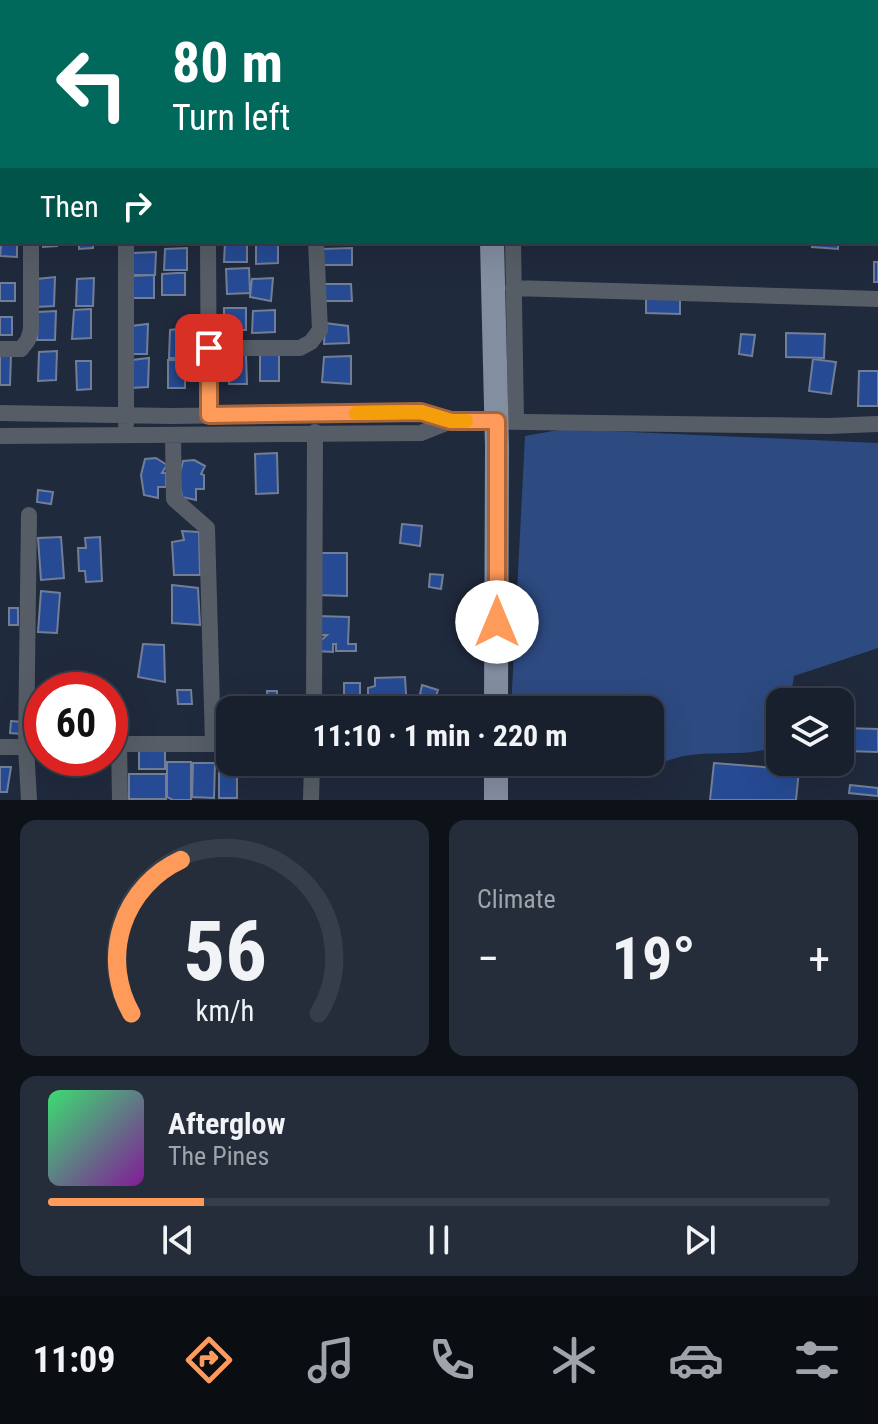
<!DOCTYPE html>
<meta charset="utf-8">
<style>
:root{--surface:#18202e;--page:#252d3a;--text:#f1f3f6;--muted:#9fa3aa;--line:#363e4a;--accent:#ff9b5a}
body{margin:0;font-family:"Roboto Condensed",sans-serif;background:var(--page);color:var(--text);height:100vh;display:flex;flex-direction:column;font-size:30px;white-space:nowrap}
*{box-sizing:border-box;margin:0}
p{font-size:26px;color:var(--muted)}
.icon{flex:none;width:44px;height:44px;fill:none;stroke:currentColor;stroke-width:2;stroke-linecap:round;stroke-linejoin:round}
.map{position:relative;height:800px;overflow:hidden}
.panel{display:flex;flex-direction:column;gap:20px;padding:20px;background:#0d1219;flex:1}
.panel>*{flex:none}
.top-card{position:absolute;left:0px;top:0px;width:878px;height:244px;box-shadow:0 8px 32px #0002,0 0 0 2px var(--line);background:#00695c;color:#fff;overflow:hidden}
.controls{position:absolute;left:766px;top:688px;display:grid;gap:16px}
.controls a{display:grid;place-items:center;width:88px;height:88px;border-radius:16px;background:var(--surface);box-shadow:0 8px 32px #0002,0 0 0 2px var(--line);font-size:40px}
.speed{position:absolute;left:24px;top:672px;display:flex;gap:16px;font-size:40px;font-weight:700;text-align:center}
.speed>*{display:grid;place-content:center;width:104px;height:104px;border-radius:50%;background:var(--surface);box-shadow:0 8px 32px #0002,0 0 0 2px var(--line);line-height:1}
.speed .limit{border:12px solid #d22;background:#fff;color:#111}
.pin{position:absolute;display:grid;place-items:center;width:68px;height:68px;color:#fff;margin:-34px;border-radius:16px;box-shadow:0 4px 12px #0006}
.me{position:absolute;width:88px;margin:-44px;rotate:0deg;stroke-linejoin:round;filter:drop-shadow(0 0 6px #0008)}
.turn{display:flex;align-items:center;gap:28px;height:168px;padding:0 40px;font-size:36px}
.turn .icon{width:104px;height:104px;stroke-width:2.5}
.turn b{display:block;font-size:56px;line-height:68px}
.then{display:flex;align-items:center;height:76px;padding:0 40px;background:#0003;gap:16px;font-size:30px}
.big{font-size:60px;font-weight:700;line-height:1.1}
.panel .card{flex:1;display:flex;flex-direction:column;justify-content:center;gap:12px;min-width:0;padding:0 28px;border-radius:16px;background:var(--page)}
.panel .dial{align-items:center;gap:0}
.dial svg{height:208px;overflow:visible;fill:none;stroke:var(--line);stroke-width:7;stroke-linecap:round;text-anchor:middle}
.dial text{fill:var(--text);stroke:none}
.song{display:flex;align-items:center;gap:24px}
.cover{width:96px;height:96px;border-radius:12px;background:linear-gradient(135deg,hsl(140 70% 55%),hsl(290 70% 35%))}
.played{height:8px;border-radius:4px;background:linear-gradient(90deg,var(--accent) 20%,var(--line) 20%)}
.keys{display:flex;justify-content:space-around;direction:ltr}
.heat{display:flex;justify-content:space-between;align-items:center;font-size:44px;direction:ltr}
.panel .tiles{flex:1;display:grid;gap:20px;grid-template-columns:1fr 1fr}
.card:last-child{grid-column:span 2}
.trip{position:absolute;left:216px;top:696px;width:448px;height:80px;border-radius:16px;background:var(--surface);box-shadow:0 8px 32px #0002,0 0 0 2px var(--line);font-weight:700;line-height:80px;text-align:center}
.tab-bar{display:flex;height:128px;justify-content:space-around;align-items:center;background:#0a0d12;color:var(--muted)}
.tab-bar .icon{width:56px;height:56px}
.tab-bar .on{color:var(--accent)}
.tab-bar b{font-size:36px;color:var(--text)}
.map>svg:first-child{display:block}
.green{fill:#2d4a81}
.building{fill:#264a93;stroke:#727e95;stroke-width:2}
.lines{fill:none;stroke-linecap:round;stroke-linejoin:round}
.street{stroke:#575d66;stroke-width:16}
.primary{stroke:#838ea1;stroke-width:24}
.route-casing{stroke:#a6653a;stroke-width:20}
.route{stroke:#ff9b5a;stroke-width:14}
.slow{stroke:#f59e0b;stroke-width:14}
</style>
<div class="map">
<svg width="878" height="800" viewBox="0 0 878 800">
<rect width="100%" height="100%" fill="#202a3d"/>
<path class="green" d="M564,429L878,443V648L794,676L790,702H780V745C749,758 716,750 684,756C670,759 661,765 647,762H650V710H511L525,436Z"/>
<path class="building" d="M876,68H878V115H876Z
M2,238V242H17V257L0,256Z
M43,242H57V246L43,247Z
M79,242H93V248L79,249Z
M225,242H247V262H224Z
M256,242H278V263L256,264Z
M812,242H838V249L812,247Z
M187,248V270H164L165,249Z
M352,248V265H322V249Z
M156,252L155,275H132L133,253Z
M874,262H878V282H874Z
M249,268L250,293L227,294L226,269Z
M177,273H185V295H162V274Z
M154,275V298H131L132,276Z
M55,277L54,306L36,307L37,279Z
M94,278L93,306H76L77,279Z
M273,278L271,301L250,297L252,279Z
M0,283H15V301H0Z
M321,284H351L352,301H321Z
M646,298L680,299V314L646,313Z
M224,308H246V330H224Z
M91,309V338L72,339L74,310Z
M275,310V332L252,333L253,311Z
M56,311L55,340H37L38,312Z
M0,317H12V335H0Z
M325,323L348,326L349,343L324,344Z
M148,324L147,354H131V326Z
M187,328L186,358H169L170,330Z
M786,333L825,334L824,358L786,357Z
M741,334L755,335L752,356L739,354Z
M57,351L56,380L38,381L39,352Z
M260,352H279V381H260Z
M0,354H11L10,385H0Z
M229,355H246L247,384H229Z
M351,356V384L322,382L324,357Z
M149,358L148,387L131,388L132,360Z
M813,359L836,362L831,394L809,391Z
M168,360H185V388H168Z
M76,361H91V389L77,390Z
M859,371H878V406H858Z
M277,453L278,493L256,494L255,454Z
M156,458L167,465L162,473H166V487H158V498L144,495L141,475L145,459Z
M194,460L205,466L201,474L204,475V489H196V500L182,497L179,477L183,461Z
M38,490L53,492L51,504L37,502Z
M402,524L422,526L420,546L400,543Z
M182,531L199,532L200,575H174L172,542L184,540Z
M61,537L64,578L41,580L38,538Z
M100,537L102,581L86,582L85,571H79L78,548H86L85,538Z
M318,553H347V596L317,595Z
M430,574L443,575L441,589L429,587Z
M172,585L198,588L200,625L172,623Z
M41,591L60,593L57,633L38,632Z
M9,608H18V625H9Z
M317,616L349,617L348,644H356V651H336V644H333V652L316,651V645L327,635H316Z
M143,644L164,645L165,682L138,677Z
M405,677L407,710H365L364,696L368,695V688L375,686V678Z
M344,683H360V698L344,697Z
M422,685L438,690L435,699L420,694Z
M177,690H191L192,704H178Z
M267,691H277V695H287V703H268Z
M827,693L851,694L849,724L840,723V702H826Z
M33,698H42V743H34Z
M11,721L22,722L21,734L10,733Z
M845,728L878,729V752L845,751Z
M139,749H165V769H139Z
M219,751L230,752V762H237V798H219Z
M167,762H191V800H173L167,797Z
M318,762H358V765H318Z
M368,762H395V768L368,767Z
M193,763H215L214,798L192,797Z
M714,763L799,770L796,800H710Z
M0,767H11L7,792H0Z
M129,774H166V799H129Z
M850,785L878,788V796L849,793Z"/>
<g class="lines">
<path class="street" d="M30,0V2
M124,0V2
M208,0V2
M514,0V2
M288,2L301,0
M0,10H2
M876,48H878
M876,183H878
M126,242V424
M208,242L209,415
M513,242L516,421
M513,288L878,299
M209,348H300L311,342L320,330L316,242
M0,349H21L28,340L31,329V242
M0,413L172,416L421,412L451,421L828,426L878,424
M173,435L174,499L207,528L213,743
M0,436L421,433L451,421
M314,710L315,432
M119,743L120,800
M110,744H230
M0,747H42
M29,800L26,747L29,515
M311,800L312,762"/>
<path class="primary" d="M486,0V2
M492,242L497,447L496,710
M496,800V762"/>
</g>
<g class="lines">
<defs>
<path id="route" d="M209,348V415L421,412L451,421H497V622"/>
</defs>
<use href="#route" class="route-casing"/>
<use href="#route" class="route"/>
<path class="slow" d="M356,413L421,412L451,421H466"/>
</g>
</svg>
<div class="controls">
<a><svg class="icon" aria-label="layers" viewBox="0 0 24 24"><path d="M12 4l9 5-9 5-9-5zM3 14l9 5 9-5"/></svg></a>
</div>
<div class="speed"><div class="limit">60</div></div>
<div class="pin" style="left:209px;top:348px;background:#d93025"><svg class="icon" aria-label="arrive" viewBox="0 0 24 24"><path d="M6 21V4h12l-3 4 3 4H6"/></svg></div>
<svg class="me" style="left:497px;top:622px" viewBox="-20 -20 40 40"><circle r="19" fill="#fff"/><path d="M0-13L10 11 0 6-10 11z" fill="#ff9b5a"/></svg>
<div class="trip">11:10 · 1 min · 220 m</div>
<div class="top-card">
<div class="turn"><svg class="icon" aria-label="left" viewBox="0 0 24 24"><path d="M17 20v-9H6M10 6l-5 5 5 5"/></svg><div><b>80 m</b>Turn left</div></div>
<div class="then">Then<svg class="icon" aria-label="right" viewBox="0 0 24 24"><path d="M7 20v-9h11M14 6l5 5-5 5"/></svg></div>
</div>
</div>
<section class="panel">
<div class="tiles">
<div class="card dial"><svg viewBox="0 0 100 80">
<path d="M14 69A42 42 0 1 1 86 69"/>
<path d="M14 69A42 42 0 0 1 33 10" stroke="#ff9b5a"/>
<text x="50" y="56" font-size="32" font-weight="700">56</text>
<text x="50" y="72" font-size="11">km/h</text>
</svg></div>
<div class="card"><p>Climate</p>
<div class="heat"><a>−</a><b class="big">19°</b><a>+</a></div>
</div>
<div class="card">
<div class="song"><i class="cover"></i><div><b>Afterglow</b><p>The Pines</p></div></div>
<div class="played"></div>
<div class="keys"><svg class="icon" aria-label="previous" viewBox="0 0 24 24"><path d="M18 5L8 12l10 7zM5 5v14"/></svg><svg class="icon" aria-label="pause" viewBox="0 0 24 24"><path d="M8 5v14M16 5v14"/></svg><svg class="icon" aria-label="next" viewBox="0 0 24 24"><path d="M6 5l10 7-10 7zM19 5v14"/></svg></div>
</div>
</div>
</section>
<nav class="tab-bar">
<b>11:09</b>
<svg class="icon on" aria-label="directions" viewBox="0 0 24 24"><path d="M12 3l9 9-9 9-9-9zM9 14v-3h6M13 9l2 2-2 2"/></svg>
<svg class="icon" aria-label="music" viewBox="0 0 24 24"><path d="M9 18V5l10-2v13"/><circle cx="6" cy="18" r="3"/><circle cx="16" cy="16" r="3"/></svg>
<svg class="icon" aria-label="phone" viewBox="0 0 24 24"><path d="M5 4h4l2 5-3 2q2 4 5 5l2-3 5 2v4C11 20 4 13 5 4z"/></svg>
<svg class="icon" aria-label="climate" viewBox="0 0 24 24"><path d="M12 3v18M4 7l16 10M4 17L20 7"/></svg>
<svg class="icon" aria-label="car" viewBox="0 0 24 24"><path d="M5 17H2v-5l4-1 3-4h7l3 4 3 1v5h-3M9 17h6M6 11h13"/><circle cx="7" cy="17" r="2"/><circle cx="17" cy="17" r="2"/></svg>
<svg class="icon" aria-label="filters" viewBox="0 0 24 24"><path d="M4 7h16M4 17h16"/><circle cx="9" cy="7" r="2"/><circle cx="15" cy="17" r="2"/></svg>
</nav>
